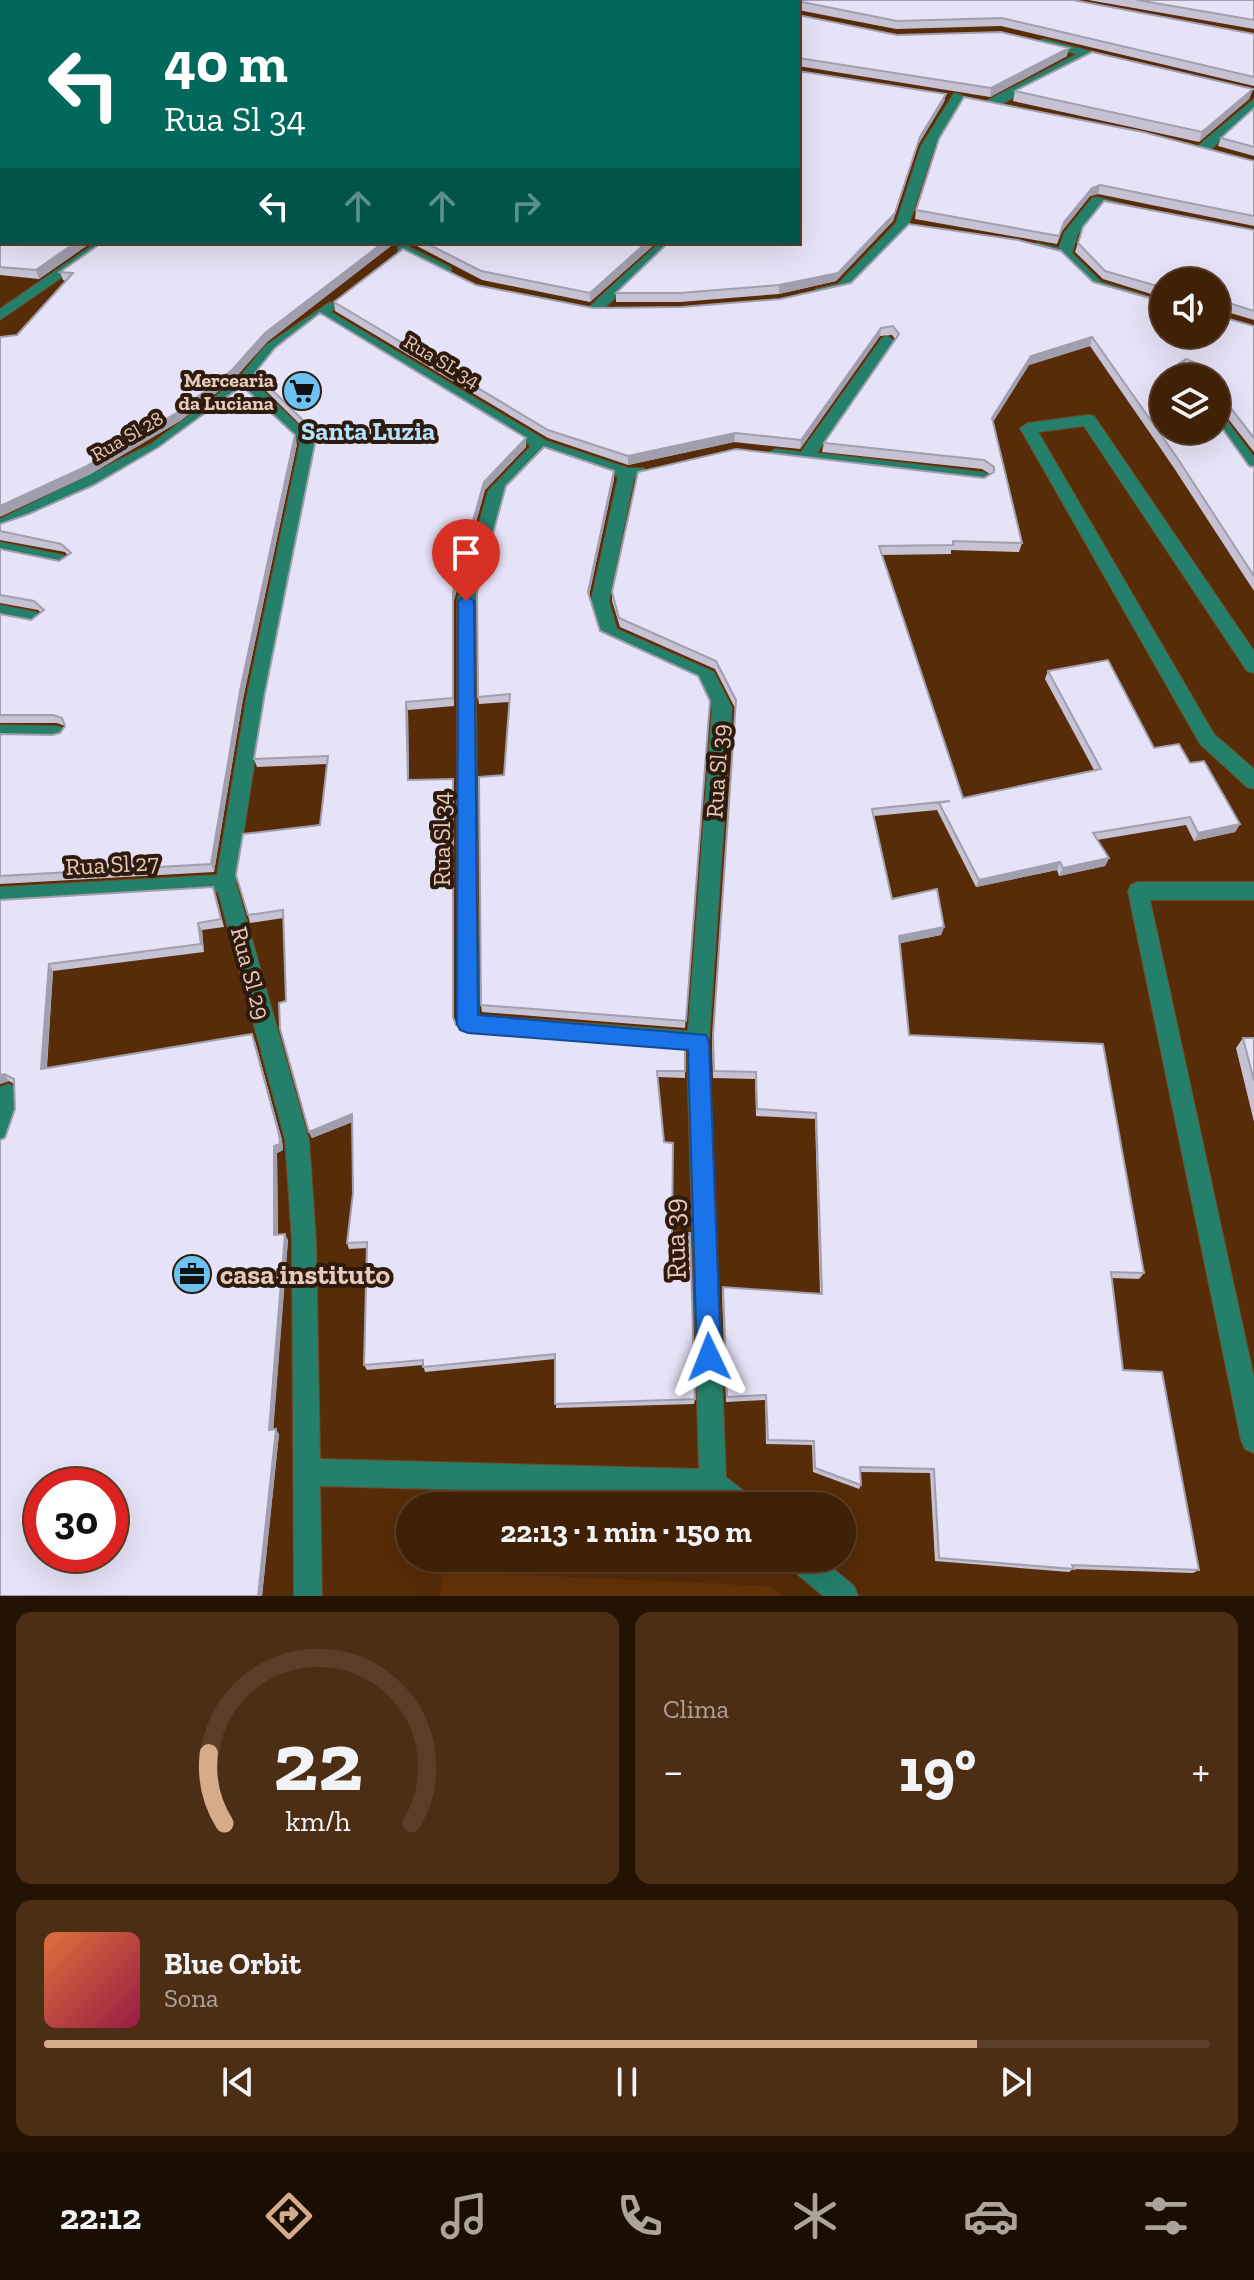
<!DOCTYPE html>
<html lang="pt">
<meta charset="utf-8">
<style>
:root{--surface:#412106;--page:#4c2e14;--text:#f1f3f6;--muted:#aea39b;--line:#5a3e28;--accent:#d6ab8b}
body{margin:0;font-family:"Zilla Slab",serif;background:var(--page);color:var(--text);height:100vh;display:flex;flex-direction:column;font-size:30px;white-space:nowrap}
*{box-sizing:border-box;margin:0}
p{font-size:26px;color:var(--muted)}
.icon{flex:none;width:44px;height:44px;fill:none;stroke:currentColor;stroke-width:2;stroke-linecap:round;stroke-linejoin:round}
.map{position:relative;height:1596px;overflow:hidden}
.drawer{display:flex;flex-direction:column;gap:16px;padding:16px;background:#241203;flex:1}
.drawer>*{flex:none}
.banner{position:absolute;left:0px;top:0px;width:800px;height:244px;box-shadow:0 8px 32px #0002,0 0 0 2px var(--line);background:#00695c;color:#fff;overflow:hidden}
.controls{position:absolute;left:1150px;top:268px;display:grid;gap:16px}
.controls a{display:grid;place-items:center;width:80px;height:80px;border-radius:50%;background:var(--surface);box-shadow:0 8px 32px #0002,0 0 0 2px var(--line);font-size:40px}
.speed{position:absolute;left:24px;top:1468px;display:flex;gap:16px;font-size:40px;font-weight:700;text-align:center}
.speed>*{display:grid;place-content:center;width:104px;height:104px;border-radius:50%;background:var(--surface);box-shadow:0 8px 32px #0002,0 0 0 2px var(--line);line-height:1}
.speed .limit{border:12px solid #d22;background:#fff;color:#111}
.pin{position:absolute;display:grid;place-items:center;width:68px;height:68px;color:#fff;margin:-82px -34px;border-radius:50% 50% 50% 0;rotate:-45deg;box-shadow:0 0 8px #0007}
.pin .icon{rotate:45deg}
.me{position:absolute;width:88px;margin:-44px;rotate:358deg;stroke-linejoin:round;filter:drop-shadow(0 0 6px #0008)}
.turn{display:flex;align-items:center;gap:28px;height:168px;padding:0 32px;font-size:36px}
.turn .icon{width:104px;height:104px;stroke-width:2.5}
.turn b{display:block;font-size:56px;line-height:68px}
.lanes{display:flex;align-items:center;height:76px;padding:0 32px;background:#0003;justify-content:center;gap:40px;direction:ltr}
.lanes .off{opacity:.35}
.big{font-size:60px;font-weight:700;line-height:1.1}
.drawer .card{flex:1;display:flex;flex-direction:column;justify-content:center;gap:12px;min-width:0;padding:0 28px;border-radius:16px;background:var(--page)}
.drawer .dial{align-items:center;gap:0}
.dial svg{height:208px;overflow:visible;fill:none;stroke:var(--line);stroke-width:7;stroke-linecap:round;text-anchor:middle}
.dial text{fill:var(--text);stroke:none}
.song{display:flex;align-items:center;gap:24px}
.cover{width:96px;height:96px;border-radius:12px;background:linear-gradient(135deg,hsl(20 70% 55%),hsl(340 70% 35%))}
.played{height:8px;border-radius:4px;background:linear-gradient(90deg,var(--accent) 80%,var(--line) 80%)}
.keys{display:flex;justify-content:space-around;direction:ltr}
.heat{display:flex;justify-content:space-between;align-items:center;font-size:44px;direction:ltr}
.drawer .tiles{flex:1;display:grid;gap:16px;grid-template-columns:1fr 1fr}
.card:last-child{grid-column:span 2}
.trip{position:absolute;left:396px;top:1492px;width:460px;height:80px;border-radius:40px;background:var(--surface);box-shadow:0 8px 32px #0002,0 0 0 2px var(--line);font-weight:700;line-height:80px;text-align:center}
.tab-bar{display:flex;height:128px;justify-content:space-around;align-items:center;background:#1a0d02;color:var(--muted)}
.tab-bar .icon{width:56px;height:56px}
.tab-bar .on{color:var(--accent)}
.tab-bar b{font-size:36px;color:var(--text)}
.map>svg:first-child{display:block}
.built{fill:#653309}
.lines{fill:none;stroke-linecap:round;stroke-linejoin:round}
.minor-casing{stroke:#714928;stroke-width:2}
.minor{fill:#25806b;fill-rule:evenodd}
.wall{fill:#c6c2d4}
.shaded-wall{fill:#a19ead}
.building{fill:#e6e2f7;stroke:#a19ead;stroke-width:2;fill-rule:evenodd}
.route{fill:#1a73e8;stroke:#114b97;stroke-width:2}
.labels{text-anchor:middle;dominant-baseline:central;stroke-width:8;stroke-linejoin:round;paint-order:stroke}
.far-street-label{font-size:20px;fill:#e7cbba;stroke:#2e1b0d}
.far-poi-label{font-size:20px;font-weight:bold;fill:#e7cbba;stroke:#2e1b0d;text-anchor:end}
.street-label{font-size:24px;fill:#e7cbba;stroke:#2e1b0d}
.neighbourhood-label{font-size:26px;font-weight:bold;fill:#b5e2fd;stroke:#2e1b0d}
.near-street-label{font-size:28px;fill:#e7cbba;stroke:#2e1b0d}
.near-poi-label{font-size:28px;font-weight:bold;fill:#e7cbba;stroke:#2e1b0d;text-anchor:start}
</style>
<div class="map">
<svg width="1254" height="1596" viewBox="0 0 1254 1596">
<rect width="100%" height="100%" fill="#572c08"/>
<path class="built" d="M442,1571L769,1586L784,1596H440Z"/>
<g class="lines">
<defs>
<path id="minor" d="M1044,39L1120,59L1114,63L1090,57L998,106H988V100L1077,54L1040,46V40Z
M954,93L964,96L935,146L908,227L848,290L816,295V289L838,284L896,223L921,146Z
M1254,99V110L1208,152H1198V146Z
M1097,197L1135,207L1128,211L1100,206L1078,234L1072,253L1101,282L1164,301V310L1091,288L1060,257L1030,247L1037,243L1059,248L1064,233L1092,198Z
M97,242H113L0,320V309Z
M660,242H675L599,313H589V307Z
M403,244L450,267L452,270L445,274L440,273L398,251V245Z
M330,302L337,306L331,312L547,441L628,468H644L646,472L644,476L634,478L609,601L617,629L714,672L732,708L709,1042L726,1477L750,1496L754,1506H719L708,1496L320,1486L322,1596H294L292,1241L285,1140L218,892L0,905V887L217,875L246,700L300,443L243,390L163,452L33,519L0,531V519L151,444L238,379L265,346ZM322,319L531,446L488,491L457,601V1024L460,1031L468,1034L687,1051L699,1469L320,1459L316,1241L309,1140L236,883L264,700L316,442L253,381L275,352ZM544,452L618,477L591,601L603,638L700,682L712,708L688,1031L479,1015L475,601L504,493Z
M887,336L895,341L817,453L982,472L988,474L990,478L988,482L769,458L767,454L775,449L801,452L882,338Z
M1216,413L1222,414L1254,457V474L1248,473L1216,429Z
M1088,415L1094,416L1254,651V673L1247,671L1084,426L1038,432L1214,734L1254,769V789L1247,787L1200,744L1020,428L1028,423Z
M0,542L63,555L72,561L63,567L0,554Z
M0,605L36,612L45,619L36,626L0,619Z
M0,725L56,726L63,728L66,733L63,738L56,740L0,739Z
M1138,882H1254V900H1150L1254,1378V1453L1245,1449L1241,1440L1128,891L1131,885Z
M8,1084L16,1087C23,1102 15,1128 8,1143L0,1146V1087Z
M786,1558H821L854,1586L858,1596H823L790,1568Z"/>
</defs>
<use href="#minor" class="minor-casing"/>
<use href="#minor" class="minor"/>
</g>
<path class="wall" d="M0,0H1073L1254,34V86L1001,26L896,29L798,10V2L2,242H92L39,279L0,275V99H1L2,97L0,96Z
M1088,0H1254V29Z
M798,13V15L897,35L1067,56L990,97L798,66Z
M798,71L946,94L944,102L918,145L893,221L836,281L779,294L680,302H616V293L798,242Z
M1253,89L1249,99L1199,142L1013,101L1015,91Z
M1254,108V156L1218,146L1221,138Z
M1254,161V226L1098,194L1090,196L1062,231L1057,244L915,219L916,210Z
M1083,227L1254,230V320L1217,309L1218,316L1254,326V452L1222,411H1217L1216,420L1249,466L1254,467V591L1174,468L1090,346L1029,365L993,422L1022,543L1019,552L951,550V554L882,555L963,798L1094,770L1045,679L1048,671L1154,748L1190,763L1240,824L1235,832L1194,841L1186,825L1097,840L1109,858L1105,866L1059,876L1057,870L976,887L937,810L874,816L892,899L944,927L941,935L900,943L909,1035L1144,1273L1139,1279L1112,1278L1123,1370L1199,1570L1193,1573L1073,1569L1069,1572L935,1561L930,1473L860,1472L861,1485L859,1489L813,1472L812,1445L766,1444L765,1400L726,1402L722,1293L723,1287L820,1294L815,1119L756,1116L755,1079L713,1078L712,1042L735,708L715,669L620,627L612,601V592L984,478L990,474L982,469L822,452L824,443L895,339L892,335L880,336L800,449L734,442L628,465L548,438L335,311L334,302L476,285L593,308L681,307L1093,282L1216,334L1164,282V298L1103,279L1075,252Z
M103,242H396L267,342L234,379L180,421L89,475L17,335L66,281L63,280L60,272Z
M416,242H657L590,302L482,280L417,246Z
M255,373L526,438V447L485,490L454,600V706L408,710L409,780L454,787V1021L456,1025L466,1030L685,1071V1078L658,1077L672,1234L695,1399L694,1404L556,1408L555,1359L425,1372L423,1365L367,1370L364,1365L367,1248L349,1249L347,1243L353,1193L352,1122L312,1138L309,1132L286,1001L283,918L250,923L248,915L320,825L327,764L257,767L254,759L316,440L257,382Z
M297,444L243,699L214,872L0,884V734L52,735L60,733L65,726L57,723H0V614L31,620L41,613L38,610L0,603V549L59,561L68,556L65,552L0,540V524Z
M614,471V479L589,596L600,631L710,701L685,1028L482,1012L481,1005L504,775L509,702L479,704L478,697Z
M216,895L224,927L202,930L204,952L53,971L47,1068L255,1041L282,1140L283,1150L277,1153L278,1235L288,1240L273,1429L279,1434L262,1596H0L5,1138L15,1109L14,1084L9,1081L0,1084V900Z
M1243,1038H1254V1122L1236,1048Z"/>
<path class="shaded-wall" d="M1069,48L1067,56L990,97L991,88Z
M1253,89L1249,99L1199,142L1202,132Z
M946,94L944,102L918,145L893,221L836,281L779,294V285L920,137Z
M1100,185L1098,194L1090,196L1062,231L1057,244L1064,222L1092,188Z
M76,242H92L39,279L36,270Z
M384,242H396L267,342L234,379L180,421L89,475L0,517V506L265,333Z
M647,242H657L590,302V293Z
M881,328L880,336L800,449L801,440Z
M1092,337L1090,346L1029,365L990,426L992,418L1031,356Z
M1186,359L1183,368L1175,372L1178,364Z
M735,433L734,442L628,465V456Z
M295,435L297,444L243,699L214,872L211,864L240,691Z
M526,438V447L485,490L454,600V706L453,698V592L484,482Z
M614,471V479L588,600V592Z
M406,702L408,710L409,788L408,780Z
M453,779L454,787V1024L453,1017Z
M1240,824L1235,832L1194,841L1198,833Z
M1109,858L1105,866L1059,876L1063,868Z
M1060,862L1057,870L976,887L979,880Z
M198,923L202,930L204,952L201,944Z
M944,927L941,935L897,944L899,936Z
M49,964L53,971L46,1076L41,1069Z
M252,1034L255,1041L282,1140L283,1150L277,1153L278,1241L274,1235Z
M4,1074L9,1081L0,1084V1075Z
M352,1114L355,1121L312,1138L309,1132Z
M285,1234L288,1240L273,1434L269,1430Z
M276,1429L279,1434L262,1596H258Z"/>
<path class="building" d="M0,0H1073L1254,34V77L1002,18L897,21L797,1L2,2V90L0,89Z
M1137,0H1254V20Z
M798,13V15L897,35L1001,32L1069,48L991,88L798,58Z
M1092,52L1253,89L1202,132L1015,91Z
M798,68V71L946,94L920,137L895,213L838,273L779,285L680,293H616L669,242H798Z
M2,91V242H76L36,270L0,267V197L2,190L0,189V99H1Z
M964,97L1143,132L1254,161V216L1100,185L1092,188L1064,222L1059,236L916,210L939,139Z
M1254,108V147L1221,138Z
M1104,201L1254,230V311L1220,300L1216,303L1218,316L1254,326V438L1226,402H1218L1216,420L1249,466L1254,467V576L1178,459L1092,337L1031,356L992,418L1022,543L953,541V545L879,546L963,798L1101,769L1048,671L1108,660L1154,748L1179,744L1190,763L1204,761L1240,824L1198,833L1190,817L1093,833L1109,858L1063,868L1060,862L979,880L939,803L950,801L872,809L892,899L937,889L944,927L899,936L909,1035L1103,1044L1144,1273L1111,1272L1123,1370L1162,1372L1199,1570L1072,1565L1074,1569L939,1558L934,1469L860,1467L861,1485L815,1468L814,1441L768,1440L766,1395L727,1397L723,1287L822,1294L816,1113L757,1109L756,1072L714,1071L713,1035L736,700L716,661L619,618L612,592L638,472L736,449L984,478L994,472V467L984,460L824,443L899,334L893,326L881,328L801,440L735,433L628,456L548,430L334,302L403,249L476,285L593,308L681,307L780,299L851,283L909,224L1018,240L1061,251L1093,282L1164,302V334H1216V282H1164V288L1105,271L1078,243L1083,227ZM1186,359L1196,363L1199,370L1178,371V364ZM1164,378H1216V430H1164Z
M103,242H384L265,333L232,370L178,412L85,467L0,506V337L17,335L73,273L60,272Z
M424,242H647L590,293L481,271Z
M320,313L526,438L484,482L453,592V698L406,702L408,780L453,779V1017L456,1025L466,1030L685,1047V1071H657L664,1142L673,1143L672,1234L690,1233L695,1399L555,1404V1354L423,1367V1360L364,1365L367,1242L347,1243L353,1193L352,1114L309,1132L280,1029L279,1003L286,1001L283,910L248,915L236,875L243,834L320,825L328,756L254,759L265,693L317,434L255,373L275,348Z
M242,386L295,435L240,691L211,864L0,876V734L52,735L60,733L65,726L62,718L53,715H0V614L31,620L44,610L34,601L0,595V549L59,561L71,553L61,544L0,531V524L29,514L94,485L159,447Z
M544,447L614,471L588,592L600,631L698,676L710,701L686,1021L481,1005L479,777L504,775L510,694L478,697L477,593L506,486Z
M213,887L221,919L198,923L201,944L49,964L41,1069L252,1034L279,1134L280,1144L274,1146V1235L285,1234L269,1430L276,1429L258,1596H0V1140L5,1138L15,1109L14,1079L4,1074L0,1075V900ZM42,1486H110V1554H42Z
M1243,1038H1254V1081Z"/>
<path class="route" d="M466,595L474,601L478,1015L706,1035L709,1042L721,1357L717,1365L709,1368L701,1365L697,1357L688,1050L468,1033L460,1030L457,1024L458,601Z"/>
<defs>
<symbol id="supermarket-disc" viewBox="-11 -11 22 22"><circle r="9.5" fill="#6cc3f2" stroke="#2e1b0d"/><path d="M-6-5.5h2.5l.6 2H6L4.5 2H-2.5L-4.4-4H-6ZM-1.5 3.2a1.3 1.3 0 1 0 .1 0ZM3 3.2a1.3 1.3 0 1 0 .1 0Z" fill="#111"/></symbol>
<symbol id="office-disc" viewBox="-11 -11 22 22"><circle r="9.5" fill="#6cc3f2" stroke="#2e1b0d"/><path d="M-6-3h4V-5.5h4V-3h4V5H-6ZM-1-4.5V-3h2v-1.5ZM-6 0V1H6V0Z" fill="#111"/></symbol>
</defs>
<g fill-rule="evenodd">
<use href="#supermarket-disc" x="280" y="369" width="44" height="44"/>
<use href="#office-disc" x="170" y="1252" width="44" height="44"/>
</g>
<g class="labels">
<g class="far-street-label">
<text transform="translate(442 361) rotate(31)">Rua SL 34</text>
<text transform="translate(127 436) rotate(-30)">Rua Sl 28</text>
</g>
<g class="far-poi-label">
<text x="274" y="380">Mercearia<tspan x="274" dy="23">da Luciana</tspan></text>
</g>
<g class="street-label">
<text transform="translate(717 771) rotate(-86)">Rua Sl 39</text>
<text transform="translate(441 839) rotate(-90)">Rua Sl 34</text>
<text transform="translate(112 864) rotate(-3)">Rua Sl 27</text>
<text transform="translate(251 973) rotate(75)">Rua Sl 29</text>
</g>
<g class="neighbourhood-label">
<text x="368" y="431">Santa Luzia</text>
</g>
<g class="near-street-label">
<text transform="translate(675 1239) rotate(-92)">Rua 39</text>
</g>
<g class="near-poi-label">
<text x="220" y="1274">casa instituto</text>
</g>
</g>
</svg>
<div class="controls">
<a><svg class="icon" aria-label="sound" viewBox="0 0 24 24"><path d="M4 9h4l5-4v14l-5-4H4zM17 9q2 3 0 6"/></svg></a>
<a><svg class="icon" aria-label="layers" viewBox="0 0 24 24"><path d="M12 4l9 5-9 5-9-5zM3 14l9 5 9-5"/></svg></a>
</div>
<div class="speed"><div class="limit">30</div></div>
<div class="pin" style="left:466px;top:601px;background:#d93025"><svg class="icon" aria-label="arrive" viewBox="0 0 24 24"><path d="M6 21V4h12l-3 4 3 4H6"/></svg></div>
<svg class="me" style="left:709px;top:1357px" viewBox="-20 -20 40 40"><path d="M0-17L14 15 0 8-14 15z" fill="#1a73e8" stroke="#fff" stroke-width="4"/></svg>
<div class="trip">22:13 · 1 min · 150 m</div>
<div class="banner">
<div class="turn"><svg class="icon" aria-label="left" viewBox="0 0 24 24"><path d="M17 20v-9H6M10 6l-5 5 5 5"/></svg><div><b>40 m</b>Rua Sl 34</div></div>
<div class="lanes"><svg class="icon" aria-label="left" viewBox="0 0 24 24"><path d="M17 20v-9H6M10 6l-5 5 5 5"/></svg><svg class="icon off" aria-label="ahead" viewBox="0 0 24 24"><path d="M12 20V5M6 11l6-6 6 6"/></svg><svg class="icon off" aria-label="ahead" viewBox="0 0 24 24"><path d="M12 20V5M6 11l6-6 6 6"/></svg><svg class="icon off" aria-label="right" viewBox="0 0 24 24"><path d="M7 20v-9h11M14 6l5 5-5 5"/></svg></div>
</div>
</div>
<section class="drawer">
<div class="tiles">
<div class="card dial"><svg viewBox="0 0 100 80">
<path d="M14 69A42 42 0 1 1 86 69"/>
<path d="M14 69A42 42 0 0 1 8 42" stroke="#d6ab8b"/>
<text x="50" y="56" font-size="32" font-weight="700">22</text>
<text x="50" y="72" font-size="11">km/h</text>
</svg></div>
<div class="card"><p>Clima</p>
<div class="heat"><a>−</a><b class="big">19°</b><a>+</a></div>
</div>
<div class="card">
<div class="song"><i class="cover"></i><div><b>Blue Orbit</b><p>Sona</p></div></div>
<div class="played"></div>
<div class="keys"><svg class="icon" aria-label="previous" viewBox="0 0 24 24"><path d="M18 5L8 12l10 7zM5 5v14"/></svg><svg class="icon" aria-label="pause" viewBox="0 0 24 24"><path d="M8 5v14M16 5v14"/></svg><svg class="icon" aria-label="next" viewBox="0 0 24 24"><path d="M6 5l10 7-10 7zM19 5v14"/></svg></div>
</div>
</div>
</section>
<nav class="tab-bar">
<b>22:12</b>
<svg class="icon on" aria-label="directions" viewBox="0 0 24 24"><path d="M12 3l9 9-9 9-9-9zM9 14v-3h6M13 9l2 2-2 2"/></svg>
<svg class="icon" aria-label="music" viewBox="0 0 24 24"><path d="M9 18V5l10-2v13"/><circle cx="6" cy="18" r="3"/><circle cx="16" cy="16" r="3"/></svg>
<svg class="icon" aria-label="phone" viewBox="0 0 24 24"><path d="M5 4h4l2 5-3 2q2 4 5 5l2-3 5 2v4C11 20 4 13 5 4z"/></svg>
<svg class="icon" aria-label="climate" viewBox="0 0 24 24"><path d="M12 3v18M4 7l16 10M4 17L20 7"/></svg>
<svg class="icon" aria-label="car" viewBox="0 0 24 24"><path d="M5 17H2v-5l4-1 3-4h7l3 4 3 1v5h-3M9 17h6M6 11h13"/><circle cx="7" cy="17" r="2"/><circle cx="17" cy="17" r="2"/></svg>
<svg class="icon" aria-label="filters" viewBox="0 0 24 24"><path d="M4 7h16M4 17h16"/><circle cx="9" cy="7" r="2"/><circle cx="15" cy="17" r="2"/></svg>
</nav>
